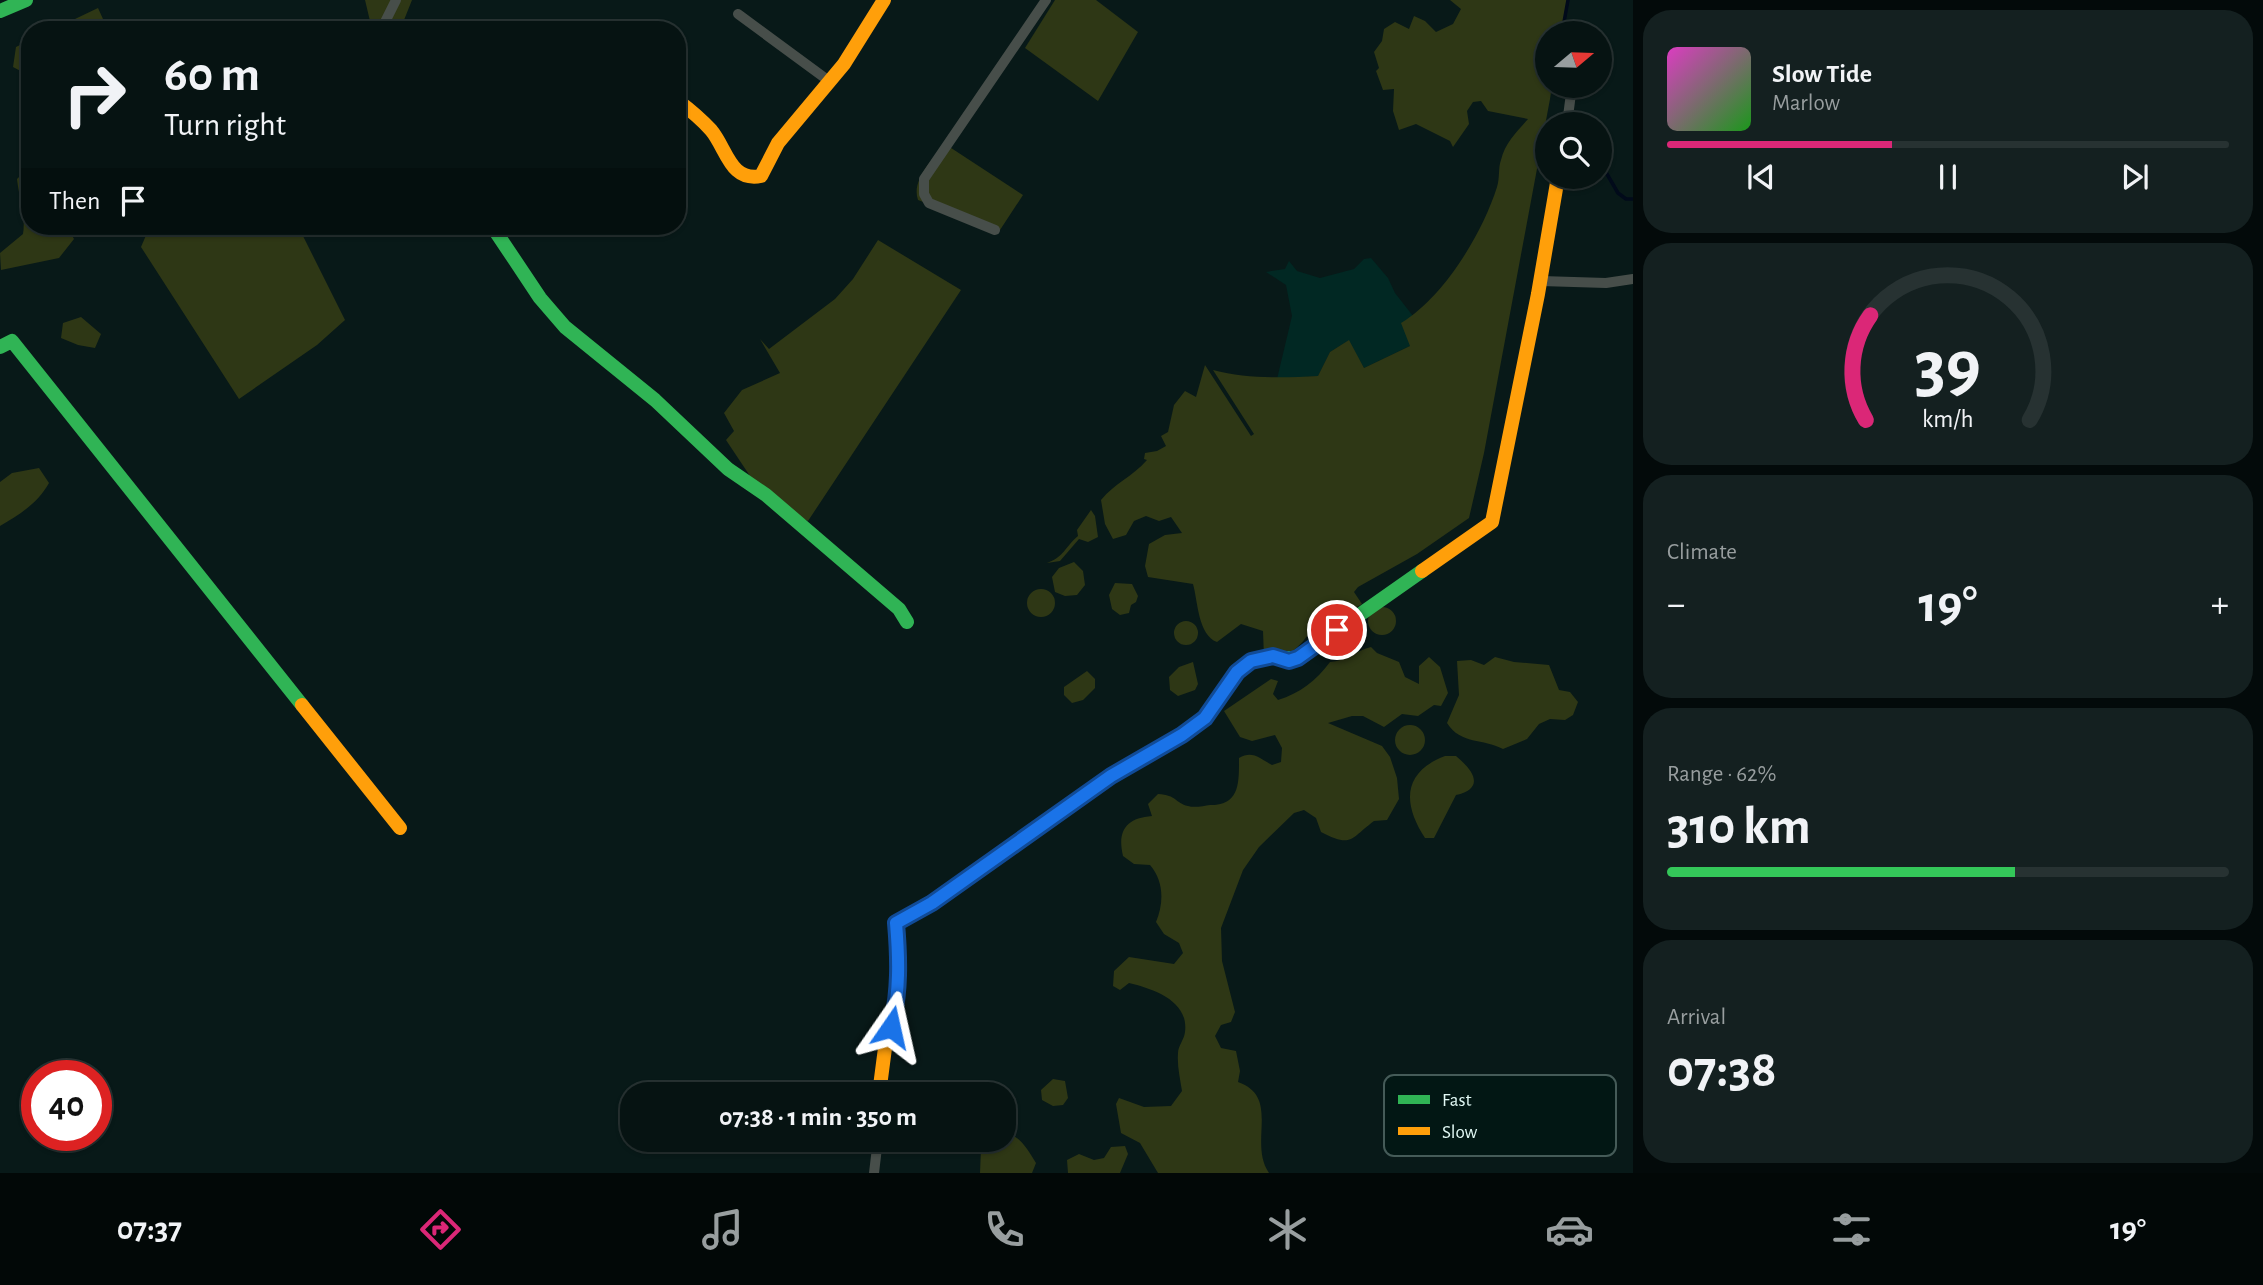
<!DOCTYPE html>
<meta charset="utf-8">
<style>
:root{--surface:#061312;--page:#142020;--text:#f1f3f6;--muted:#989e9f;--line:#273232;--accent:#db2777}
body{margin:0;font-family:"Alegreya Sans",sans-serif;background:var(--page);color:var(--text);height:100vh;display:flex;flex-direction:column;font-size:26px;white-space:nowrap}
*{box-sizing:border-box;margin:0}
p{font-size:23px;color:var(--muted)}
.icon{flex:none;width:38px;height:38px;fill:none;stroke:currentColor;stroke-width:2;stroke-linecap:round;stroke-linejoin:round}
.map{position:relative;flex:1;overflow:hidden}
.sheet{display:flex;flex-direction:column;gap:10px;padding:10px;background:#030a0a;width:630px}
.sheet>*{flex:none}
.banner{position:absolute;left:21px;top:21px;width:665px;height:214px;border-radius:28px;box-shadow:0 2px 5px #0004,0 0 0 2px var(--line);background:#061312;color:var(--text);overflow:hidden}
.needle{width:46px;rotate:71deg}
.tools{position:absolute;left:1535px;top:21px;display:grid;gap:14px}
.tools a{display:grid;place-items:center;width:77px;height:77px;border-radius:50%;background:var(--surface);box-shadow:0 2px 5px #0004,0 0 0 2px var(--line);font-size:35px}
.speed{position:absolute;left:21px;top:1060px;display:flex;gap:14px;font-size:35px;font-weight:700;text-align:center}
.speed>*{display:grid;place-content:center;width:91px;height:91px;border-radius:50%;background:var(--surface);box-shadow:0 2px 5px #0004,0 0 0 2px var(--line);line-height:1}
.speed .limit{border:10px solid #d22;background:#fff;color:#111}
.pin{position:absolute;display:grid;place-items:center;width:60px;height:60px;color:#fff;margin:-30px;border:4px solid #fff;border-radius:50%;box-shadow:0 2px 7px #0007}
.me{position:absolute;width:77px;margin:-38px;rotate:11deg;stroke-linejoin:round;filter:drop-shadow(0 0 5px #0008)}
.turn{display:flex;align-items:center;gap:24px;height:147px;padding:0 28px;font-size:32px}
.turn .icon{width:91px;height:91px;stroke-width:2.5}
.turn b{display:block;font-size:49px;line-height:60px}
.then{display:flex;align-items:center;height:66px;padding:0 28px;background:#0003;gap:14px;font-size:26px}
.big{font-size:52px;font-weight:700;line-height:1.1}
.sheet .tile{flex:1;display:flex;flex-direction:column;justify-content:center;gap:10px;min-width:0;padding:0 24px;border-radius:28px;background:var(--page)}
.sheet .dial{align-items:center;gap:0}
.dial svg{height:182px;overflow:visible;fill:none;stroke:var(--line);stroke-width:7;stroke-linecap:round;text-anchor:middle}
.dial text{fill:var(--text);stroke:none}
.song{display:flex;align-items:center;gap:21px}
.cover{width:84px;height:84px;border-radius:10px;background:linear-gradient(135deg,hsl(310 70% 55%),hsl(120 70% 35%))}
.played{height:7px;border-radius:4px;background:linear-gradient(90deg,var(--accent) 40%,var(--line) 40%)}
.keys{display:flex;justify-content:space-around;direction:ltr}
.heat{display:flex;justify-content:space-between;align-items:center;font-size:38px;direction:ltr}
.charge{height:10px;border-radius:5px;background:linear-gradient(90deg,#34c759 62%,var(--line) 0)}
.trip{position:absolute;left:620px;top:1082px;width:396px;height:70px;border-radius:28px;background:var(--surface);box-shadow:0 2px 5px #0004,0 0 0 2px var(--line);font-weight:700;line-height:70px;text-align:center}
.dock{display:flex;height:112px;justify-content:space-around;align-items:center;background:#020807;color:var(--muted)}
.dock .icon{width:49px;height:49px}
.dock .on{color:var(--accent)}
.dock b{font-size:32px;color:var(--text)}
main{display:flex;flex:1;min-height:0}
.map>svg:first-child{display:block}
.built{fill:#012823}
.green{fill:#2e3715}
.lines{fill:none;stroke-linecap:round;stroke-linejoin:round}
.stream{stroke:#010a1a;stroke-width:3.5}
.street{stroke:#474e4a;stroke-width:10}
.fast{stroke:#30b455;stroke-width:14}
.slow{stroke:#ff9f0a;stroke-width:14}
.route-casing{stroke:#114b97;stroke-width:18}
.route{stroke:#1a73e8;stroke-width:12}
.key{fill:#021714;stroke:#455b58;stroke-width:2}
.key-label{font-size:19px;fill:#e2f9f5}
</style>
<main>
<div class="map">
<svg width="1633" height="1173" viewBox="0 0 1633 1173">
<rect width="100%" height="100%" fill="#081918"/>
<path class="built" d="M1371,258L1388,278L1395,293L1413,316L1410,346L1364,368L1348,341L1330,352L1318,376L1277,379L1292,316L1286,285L1266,272L1285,269L1289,261L1297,271L1320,278L1354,269L1364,259Z"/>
<path class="green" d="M365,0H412L400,30H379L370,21Z
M1055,0H1096L1138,32L1098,101L1025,48Z
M1450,0H1568L1562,33H1547V86H1552L1550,99L1484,453L1469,518L1417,554L1358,587L1354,592L1362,604L1350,611L1339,609L1327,617L1317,615C1311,638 1296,649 1278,663L1264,658L1263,631L1241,624L1217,642C1198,635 1198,602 1193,584L1148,577L1145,566L1149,544L1165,535L1182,533L1171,517L1159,521L1146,516L1134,521L1126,535L1113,539L1105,524L1101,500C1115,483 1132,477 1147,460L1144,459L1145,453L1157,451L1166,446L1161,436L1168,432L1174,405L1185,391L1196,397L1205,365L1251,436L1254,434L1213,370C1247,379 1283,378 1318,376L1330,352L1349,340L1364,368L1410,346L1401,323C1444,297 1482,234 1497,187C1500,178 1498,168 1501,160C1505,143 1517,132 1528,119L1488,111L1481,101L1473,102L1467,111L1469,124L1453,147L1450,141L1416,124L1399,130L1393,111L1394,89L1383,90L1376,71L1379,68L1374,52L1382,41L1384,29L1395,22L1409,29L1414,16L1425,21L1436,32L1453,24L1461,9Z
M98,8L108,30H52Z
M30,40V76L13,67L16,47Z
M945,144L1023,195L1000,230L918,200C911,180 933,159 945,144Z
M30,166V226H67L74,239L59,258L1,270L0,253L23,234C26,216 19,198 17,179Z
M150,226H298L345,320L317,345L239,399L141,247Z
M878,240L961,290L808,521L766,500L726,440L734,431L724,413L742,390L780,373L760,339L769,349L835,299L853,279Z
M81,317L101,334L95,348L78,345L61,338L63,323Z
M39,468L49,483C38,503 19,515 0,526V482L12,473Z
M1091,510L1095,516L1098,537L1088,542L1079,539L1060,561L1047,563C1064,557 1065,547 1078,536L1077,530Z
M1074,562L1083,571L1085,585L1077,595L1065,596L1055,592L1052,577L1059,568Z
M1115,583L1132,584L1138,596L1136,602L1131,605L1129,613L1120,615L1112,609L1109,595Z
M1027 603a14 14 0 1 1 28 0a14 14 0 1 1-28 0Z
M1368 621a14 14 0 1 1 28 0a14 14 0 1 1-28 0Z
M1174 633a12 12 0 1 1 24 0a12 12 0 1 1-24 0Z
M1371,647L1377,653L1399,662L1405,677L1419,684V666L1429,657L1440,667L1448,693L1441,706L1434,705L1418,716L1402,714L1384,727L1363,716H1352L1328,723L1382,746L1390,757L1397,778L1399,799L1387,820L1374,821C1350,839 1352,848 1321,832L1316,818L1304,810L1294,813L1259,847L1243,870L1221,928L1222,961L1235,1012L1231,1022L1221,1025L1215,1036L1221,1048L1236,1051L1240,1071L1238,1082C1281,1097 1248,1143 1269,1173H1158L1140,1143L1121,1133L1116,1104L1119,1098L1144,1107L1171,1106L1182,1091C1180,1078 1177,1066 1178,1053C1178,1046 1184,1040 1185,1032C1189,1001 1154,989 1129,983L1120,990L1113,986L1114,971L1129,957L1174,964L1183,953L1179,943L1164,934L1156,922C1164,903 1164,881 1150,865L1134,864L1123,856C1117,831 1126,818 1152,816L1148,804L1158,794C1177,795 1175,803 1188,806C1194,808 1204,806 1210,805C1240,805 1239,783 1239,758C1253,750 1260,759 1272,765L1281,762L1282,748L1275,735L1252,741L1240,737L1224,711L1271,679L1278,681L1273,694L1278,700C1300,693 1316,681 1330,662C1346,661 1355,651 1371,647Z
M1495,657L1514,662L1549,665L1559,690L1570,692L1578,702L1573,715L1565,720L1550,719L1539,724L1527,739L1503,749C1483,738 1461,745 1447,723L1459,695L1457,661L1471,660L1484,665Z
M1193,662L1198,684L1195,690L1178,696L1170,690L1169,677L1179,667Z
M1087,671L1095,679V688L1083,700L1072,703L1064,695V687Z
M1395 740a15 15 0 1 1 30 0a15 15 0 1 1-30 0Z
M1445,756H1456C1473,770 1486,788 1456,795L1434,838H1425C1402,803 1403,772 1445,756Z
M1053,1079L1065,1081L1068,1098L1063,1105L1053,1106L1042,1100L1041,1090Z
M1003,1132C1019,1134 1028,1150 1036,1163L1032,1173H980L981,1148L986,1139H1003Z
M1125,1146L1128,1154L1120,1173H1068L1067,1160L1079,1154L1094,1160L1104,1158L1111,1147Z"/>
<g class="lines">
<path class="stream" d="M1562,33L1568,0
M1545,84L1547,79
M1575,122L1576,124
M1600,162L1618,193L1626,199H1633"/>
<path class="street" d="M738,14L829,81
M381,30L396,0
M1567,124L1572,86
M995,230L929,203L924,194V179L1046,0
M1541,281L1606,283L1633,279
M874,1173L878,1139"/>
<path class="fast" d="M0,11L26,0
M492,226L540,298L565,327L655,400L728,469L766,495L899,609L907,622
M0,347L12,341L302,705
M1029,835L1109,778L1193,727L1210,711L1243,666L1263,658H1298L1422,571"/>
<path class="slow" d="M677,100C689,109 701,119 711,130C727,149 730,182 761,176L778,143L844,64L884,0
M1422,571L1492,522L1538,294L1558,177
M302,705L400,828
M879,1094L885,1048L897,1007L899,969L896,923L951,890L1029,835"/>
</g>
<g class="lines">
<defs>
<path id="route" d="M891,1027C900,993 899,958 896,923L932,903L1111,776L1182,735L1205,718L1237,672L1251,661L1273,656L1289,661L1298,658L1337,630"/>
</defs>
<use href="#route" class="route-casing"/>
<use href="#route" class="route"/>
</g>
<rect x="1384" y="1075" width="232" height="81" rx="10" class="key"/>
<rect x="1398" y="1095" width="32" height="9" fill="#30b455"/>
<rect x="1398" y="1127" width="32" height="8" fill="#ff9f0a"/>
<g class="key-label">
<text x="1442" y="1106">Fast</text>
<text x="1442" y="1138">Slow</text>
</g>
</svg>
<div class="tools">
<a><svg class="needle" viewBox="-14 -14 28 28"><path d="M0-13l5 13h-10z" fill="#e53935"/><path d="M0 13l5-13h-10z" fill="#989e9f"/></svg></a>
<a><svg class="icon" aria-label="search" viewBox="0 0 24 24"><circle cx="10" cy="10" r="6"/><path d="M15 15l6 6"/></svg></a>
</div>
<div class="speed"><div class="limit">40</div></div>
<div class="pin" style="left:1337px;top:630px;background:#d93025"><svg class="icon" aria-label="arrive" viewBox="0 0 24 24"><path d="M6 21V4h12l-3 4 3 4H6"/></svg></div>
<svg class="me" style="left:891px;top:1027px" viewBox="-20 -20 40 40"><path d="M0-17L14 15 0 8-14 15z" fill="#1a73e8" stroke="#fff" stroke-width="4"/></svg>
<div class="trip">07:38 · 1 min · 350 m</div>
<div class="banner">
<div class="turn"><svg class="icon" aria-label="right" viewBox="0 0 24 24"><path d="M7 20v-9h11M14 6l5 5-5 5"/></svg><div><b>60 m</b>Turn right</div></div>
<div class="then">Then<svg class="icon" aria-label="arrive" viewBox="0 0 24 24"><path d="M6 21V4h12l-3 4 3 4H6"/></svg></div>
</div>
</div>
<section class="sheet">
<div class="tile">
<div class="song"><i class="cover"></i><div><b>Slow Tide</b><p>Marlow</p></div></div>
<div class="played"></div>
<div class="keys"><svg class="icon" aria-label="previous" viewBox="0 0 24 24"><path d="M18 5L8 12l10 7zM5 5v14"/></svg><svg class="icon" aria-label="pause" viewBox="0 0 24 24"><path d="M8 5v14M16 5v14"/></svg><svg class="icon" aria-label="next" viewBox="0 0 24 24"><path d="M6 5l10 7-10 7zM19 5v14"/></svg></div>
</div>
<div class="tile dial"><svg viewBox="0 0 100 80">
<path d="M14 69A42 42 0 1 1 86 69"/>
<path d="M14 69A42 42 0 0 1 16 23" stroke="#db2777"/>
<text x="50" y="56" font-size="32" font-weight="700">39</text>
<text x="50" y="72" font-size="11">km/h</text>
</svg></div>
<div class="tile"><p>Climate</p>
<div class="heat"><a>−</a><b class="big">19°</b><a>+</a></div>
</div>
<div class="tile"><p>Range · 62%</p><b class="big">310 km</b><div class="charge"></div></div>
<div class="tile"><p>Arrival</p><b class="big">07:38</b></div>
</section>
</main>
<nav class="dock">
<b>07:37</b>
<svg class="icon on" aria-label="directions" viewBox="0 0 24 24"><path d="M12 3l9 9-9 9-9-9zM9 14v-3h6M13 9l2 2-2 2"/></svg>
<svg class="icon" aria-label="music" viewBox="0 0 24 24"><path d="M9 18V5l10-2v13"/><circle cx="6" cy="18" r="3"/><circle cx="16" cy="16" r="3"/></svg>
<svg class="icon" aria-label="phone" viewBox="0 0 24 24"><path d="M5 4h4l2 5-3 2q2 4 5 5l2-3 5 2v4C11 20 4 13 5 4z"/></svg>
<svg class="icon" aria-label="climate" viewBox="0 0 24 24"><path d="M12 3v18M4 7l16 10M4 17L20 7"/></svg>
<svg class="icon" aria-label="car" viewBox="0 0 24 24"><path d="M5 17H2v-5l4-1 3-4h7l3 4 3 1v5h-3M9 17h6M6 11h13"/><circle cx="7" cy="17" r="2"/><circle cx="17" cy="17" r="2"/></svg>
<svg class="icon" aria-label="filters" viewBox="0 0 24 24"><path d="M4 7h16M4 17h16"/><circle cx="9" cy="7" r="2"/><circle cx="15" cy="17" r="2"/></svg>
<b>19°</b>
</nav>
